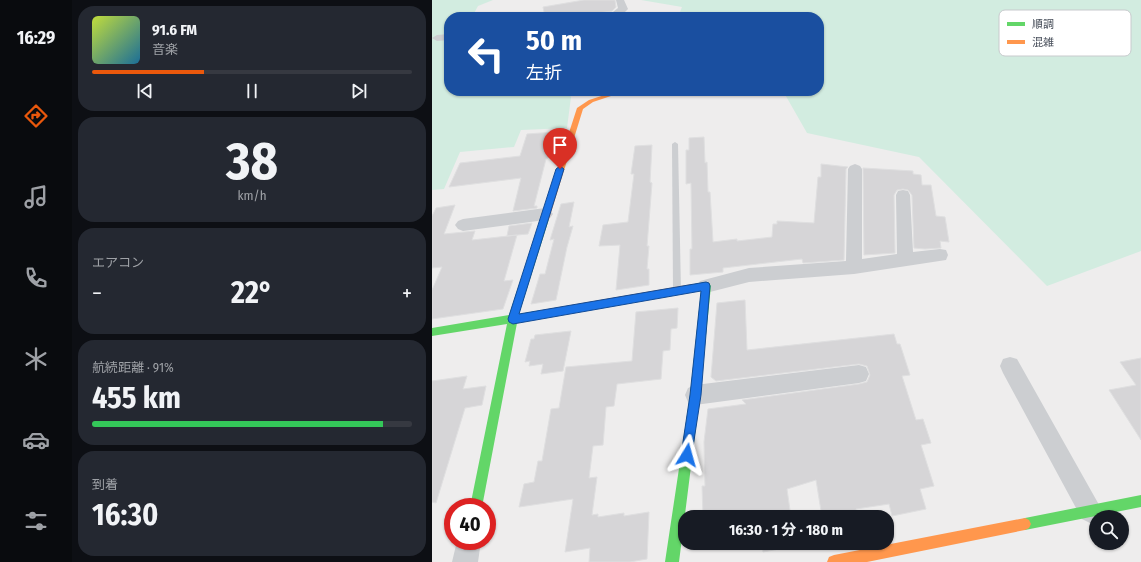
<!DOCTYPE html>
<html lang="ja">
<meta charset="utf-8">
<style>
:root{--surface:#171b24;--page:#242831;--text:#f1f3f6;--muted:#9ea1a6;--line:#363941;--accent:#ea580c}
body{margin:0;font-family:"Fira Sans Condensed","Noto Sans JP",sans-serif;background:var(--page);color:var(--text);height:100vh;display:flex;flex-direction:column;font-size:15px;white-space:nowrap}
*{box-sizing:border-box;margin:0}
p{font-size:13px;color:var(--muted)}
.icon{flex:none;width:22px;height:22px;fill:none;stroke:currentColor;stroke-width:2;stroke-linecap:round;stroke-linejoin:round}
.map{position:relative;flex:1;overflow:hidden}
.side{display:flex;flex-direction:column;gap:6px;padding:6px;background:#0d0f14;width:360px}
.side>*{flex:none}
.hud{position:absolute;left:12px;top:12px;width:380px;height:84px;border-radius:16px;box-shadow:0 1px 3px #0004;background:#1a4fa0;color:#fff;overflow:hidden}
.controls{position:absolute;left:657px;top:510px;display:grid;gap:8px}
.controls a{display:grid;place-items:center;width:40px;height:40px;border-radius:50%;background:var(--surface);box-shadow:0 1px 3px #0004;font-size:20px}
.speed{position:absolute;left:12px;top:498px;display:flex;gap:8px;font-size:20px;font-weight:700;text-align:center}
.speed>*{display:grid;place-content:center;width:52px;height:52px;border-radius:50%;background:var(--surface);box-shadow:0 1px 3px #0004;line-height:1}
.speed .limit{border:6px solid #d22;background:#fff;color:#111}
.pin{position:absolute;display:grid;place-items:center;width:34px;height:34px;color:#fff;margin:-41px -17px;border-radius:50% 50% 50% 0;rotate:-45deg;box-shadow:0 0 4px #0007}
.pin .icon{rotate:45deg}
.me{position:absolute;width:44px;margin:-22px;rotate:8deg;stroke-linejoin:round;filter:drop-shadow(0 0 3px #0008)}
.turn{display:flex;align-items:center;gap:14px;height:84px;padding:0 16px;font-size:18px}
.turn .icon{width:52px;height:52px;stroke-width:2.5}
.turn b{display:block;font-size:28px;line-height:34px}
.big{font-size:30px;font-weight:700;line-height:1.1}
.side .tile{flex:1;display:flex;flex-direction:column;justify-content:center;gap:6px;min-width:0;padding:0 14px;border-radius:16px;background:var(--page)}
.side .dial{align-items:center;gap:0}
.dial b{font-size:52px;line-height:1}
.song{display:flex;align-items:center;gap:12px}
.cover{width:48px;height:48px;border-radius:6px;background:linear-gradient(135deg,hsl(70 70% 55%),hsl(200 70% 35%))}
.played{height:4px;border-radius:2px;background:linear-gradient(90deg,var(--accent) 35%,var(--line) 35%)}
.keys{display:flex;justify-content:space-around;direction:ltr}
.heat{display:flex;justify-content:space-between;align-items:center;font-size:22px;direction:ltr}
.charge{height:6px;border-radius:3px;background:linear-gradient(90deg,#34c759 91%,var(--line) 0)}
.trip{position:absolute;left:246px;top:510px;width:216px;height:40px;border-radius:16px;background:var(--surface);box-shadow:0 1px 3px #0004;font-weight:700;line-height:40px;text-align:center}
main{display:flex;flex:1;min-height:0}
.menu{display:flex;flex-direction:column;width:72px;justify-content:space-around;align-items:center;background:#090b0e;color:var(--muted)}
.menu .icon{width:28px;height:28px}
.menu .on{color:var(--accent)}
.menu b{font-size:18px;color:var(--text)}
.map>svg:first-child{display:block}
.green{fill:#d2ece0}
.building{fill:#d6d5d7;stroke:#dfdfe0}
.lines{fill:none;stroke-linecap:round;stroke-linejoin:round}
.lane{fill:#ccced1;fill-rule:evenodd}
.street{fill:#ccced1;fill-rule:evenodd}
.fast{fill:#63d668;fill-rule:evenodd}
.slow{fill:#ff974d;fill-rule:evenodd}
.route{fill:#1a73e8;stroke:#114b97}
.key{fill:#fff;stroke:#c8cacd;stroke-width:1}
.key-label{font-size:11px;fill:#464d59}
</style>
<main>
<nav class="menu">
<b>16:29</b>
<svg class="icon on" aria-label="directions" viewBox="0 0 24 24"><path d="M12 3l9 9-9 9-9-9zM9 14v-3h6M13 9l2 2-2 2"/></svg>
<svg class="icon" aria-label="music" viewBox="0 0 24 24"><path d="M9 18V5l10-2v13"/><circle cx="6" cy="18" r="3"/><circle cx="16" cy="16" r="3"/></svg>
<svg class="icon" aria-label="phone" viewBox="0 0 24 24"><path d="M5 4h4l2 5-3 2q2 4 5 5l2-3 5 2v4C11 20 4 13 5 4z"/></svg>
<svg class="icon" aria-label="climate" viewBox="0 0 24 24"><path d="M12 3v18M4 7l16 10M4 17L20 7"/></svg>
<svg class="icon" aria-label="car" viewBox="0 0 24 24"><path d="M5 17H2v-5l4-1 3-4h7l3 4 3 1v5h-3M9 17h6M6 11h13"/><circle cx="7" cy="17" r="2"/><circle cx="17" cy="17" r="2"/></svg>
<svg class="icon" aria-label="filters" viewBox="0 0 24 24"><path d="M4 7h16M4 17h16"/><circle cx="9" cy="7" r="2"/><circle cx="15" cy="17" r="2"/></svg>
</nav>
<section class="side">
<div class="tile">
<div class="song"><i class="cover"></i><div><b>91.6 FM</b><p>音楽</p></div></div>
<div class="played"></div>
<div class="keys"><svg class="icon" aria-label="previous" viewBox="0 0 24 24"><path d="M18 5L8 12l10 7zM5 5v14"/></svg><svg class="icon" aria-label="pause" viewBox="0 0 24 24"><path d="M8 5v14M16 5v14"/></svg><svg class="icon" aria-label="next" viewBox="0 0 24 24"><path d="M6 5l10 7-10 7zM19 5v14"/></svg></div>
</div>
<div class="tile dial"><b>38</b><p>km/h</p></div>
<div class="tile"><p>エアコン</p>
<div class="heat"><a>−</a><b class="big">22°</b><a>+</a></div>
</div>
<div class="tile"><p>航続距離 · 91%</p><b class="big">455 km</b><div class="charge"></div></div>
<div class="tile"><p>到着</p><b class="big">16:30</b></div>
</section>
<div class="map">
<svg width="709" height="562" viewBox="0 0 709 562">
<rect width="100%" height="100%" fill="#eeeded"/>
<path class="green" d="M0,0H61L46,6L40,17H17V66L14,74H17V91H134L139,97L135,128L89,130L82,147L28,152L12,189L0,190Z
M209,0H709V251L615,286L487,157L375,133L351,91H387V17H246L250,7Z"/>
<path class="building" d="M152,0H183L184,7L180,11L138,17H113L111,7Z
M123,132L116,158L114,159L102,206H105V208L81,211L89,178L17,187L28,163L88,156L95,134Z
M272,137L273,163L275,162L276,192H278L281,242L305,239V241L340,237L341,224H345V221L382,223L386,177H389V164L416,167L414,169L412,260L371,263L370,259L291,268V272L258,275V249H260L259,183L254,184V150H257V138Z
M220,145L218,182L220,183L215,246H217L215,269H217V285L184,290L188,245L167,246L171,225L196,222L202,174H199L203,146Z
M431,168L481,171V174L489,175L490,185H499L504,216L513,217L517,242L508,241L509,248L493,249L482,248L480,195L476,190L471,189L465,190L462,195L463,253L432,255Z
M142,202L137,227L141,226L135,247L124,300L99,304L108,274H113L122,239L118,240L129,204Z
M23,205L12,234L43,231L40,240L85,235L72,281L81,280L71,309L0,319V290L10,267L0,268V216L4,208Z
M100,223L96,234L75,236L77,226Z
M313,300L315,350L462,334L465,344H468L478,375L470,376L484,420L491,419L499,443L489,445L502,486L488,489L494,509L460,516L457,504L424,509L425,517H390L384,480L355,489L359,517H271L270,486H273L272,442L276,409L314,404L310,400L427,384L435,382L438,375L435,366L427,364L284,381L279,377L285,303Z
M246,308L245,328L239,329L238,350L231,351L229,379L185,384L182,406L174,407L171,445L161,446L157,478L165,477L160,515L166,514V517L192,513V516L217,512L215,559L198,562H157L158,548L133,552L141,499L87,507L92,484L102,482L106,461H110L119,409L127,408L134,367L200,361L204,312Z
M139,331L131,371L109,374L111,364L97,366L98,361L93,362L99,339H102L103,335Z
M709,358V440L677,390L704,385L688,362Z
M35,376L31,389L54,386L50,405L33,408L4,503L0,502V381Z
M330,543H362L363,546L331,552Z"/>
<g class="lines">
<path class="lane" d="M243,142L246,144L249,291L248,293L245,294L242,293L241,291L240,144Z"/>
<path class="street" d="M184,0H192L196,9C187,19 175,17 162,17L164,15L181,12L186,8Z
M17,34V40L5,41L0,38L5,35Z
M423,164L428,166L430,169V259L465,254L464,195L466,191L471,190L476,191L478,195L481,252L508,249L514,250L516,255L514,260L422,274L317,282L274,293L268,291L265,286L268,281L317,268L414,261L416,169L418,166Z
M113,208L118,210L121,214L118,218L113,220L31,231L26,229L23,225L26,221L31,219Z
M578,357L585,359L666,503L670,511L667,517H664V520L658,523L650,519L571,373L568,366L571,359Z
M427,365L434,367L437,374L434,381L427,383L263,405L256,402L253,395L256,388L263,385Z
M25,541H49L46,562H20Z"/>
<path class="fast" d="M113,216L117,219L87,314L110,310L113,311L115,314L113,317L110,318L85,323L50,507H38L75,324L0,336V328L77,315L109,219Z
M274,282L277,283L279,286L268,395L247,562H233L258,395L269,291L260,292L257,291L255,288L257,285Z
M709,495V507L593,530L589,528L587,524L589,520L593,518Z"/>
<path class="slow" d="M185,91H194L161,102L151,109L117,219L116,221H110L109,219L145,108L157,100Z
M260,284L263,285L265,288L263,291L260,292L110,318L107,317L105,314L107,311L110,310Z
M593,518L597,520L599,524L597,528L593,530L435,562H395L397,557L402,555Z"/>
</g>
<path class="route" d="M128,166L132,169L87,314L274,282L277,283L278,286L269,395L259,460L255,461L251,460L249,455L258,395L269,291L81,324L77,322L76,319L124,169Z"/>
<rect x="567" y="10" width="132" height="46" rx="6" class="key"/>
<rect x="575" y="22" width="18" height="4" fill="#63d668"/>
<rect x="575" y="40" width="18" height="4" fill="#ff974d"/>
<g class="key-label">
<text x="600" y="28">順調</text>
<text x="600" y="46">混雑</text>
</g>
</svg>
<div class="controls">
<a><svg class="icon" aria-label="search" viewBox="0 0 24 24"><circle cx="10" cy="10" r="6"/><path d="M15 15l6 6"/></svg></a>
</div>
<div class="speed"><div class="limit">40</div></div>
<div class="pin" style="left:128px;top:169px;background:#d93025"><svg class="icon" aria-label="arrive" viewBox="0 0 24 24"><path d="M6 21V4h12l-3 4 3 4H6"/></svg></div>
<svg class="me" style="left:255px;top:455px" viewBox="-20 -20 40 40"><path d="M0-17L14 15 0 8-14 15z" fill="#1a73e8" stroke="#fff" stroke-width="4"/></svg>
<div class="trip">16:30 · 1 分 · 180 m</div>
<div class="hud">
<div class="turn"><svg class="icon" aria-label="left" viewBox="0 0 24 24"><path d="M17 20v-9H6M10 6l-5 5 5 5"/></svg><div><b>50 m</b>左折</div></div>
</div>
</div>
</main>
